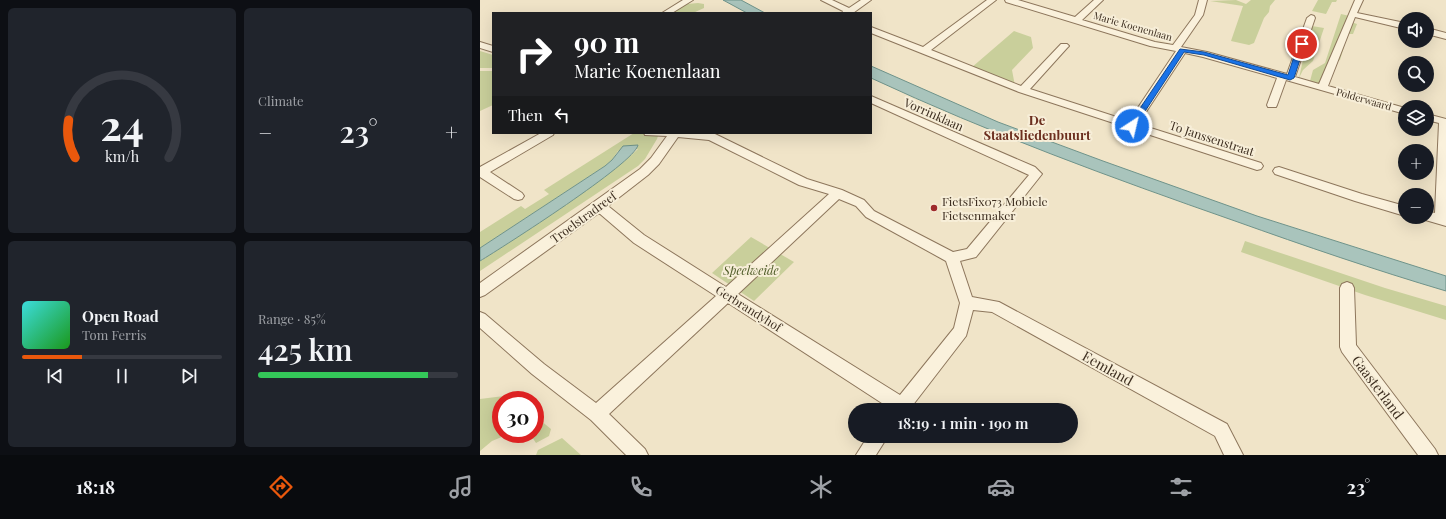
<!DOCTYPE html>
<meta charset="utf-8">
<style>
:root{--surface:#171b24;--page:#20242c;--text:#f1f3f6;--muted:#9ea1a6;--line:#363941;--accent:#ea580c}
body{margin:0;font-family:"Playfair Display",serif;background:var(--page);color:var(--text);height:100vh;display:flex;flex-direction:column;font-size:15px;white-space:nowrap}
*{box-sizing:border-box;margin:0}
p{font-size:13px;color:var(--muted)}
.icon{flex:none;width:22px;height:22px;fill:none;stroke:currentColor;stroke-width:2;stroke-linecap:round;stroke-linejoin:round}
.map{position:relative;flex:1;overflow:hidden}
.drawer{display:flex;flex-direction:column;gap:8px;padding:8px;background:#0d0f14;width:480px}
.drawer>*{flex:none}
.guide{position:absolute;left:12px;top:12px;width:380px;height:122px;border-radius:0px;box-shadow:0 4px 16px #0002;background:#202124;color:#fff;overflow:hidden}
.tools{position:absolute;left:918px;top:12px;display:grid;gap:8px}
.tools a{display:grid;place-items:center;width:36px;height:36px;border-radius:50%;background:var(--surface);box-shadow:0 4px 16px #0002;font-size:20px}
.speed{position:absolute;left:12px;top:391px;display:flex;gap:8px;font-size:20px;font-weight:700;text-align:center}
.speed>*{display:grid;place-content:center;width:52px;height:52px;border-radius:50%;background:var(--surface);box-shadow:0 4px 16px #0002;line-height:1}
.speed .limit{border:6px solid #d22;background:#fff;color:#111}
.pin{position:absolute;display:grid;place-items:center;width:34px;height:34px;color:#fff;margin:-17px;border:2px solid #fff;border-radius:50%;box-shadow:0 1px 4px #0007}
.me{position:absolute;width:44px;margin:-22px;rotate:35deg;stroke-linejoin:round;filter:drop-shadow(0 0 3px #0008)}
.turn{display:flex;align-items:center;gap:14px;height:84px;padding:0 16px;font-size:18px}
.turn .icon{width:52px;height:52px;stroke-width:2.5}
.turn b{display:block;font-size:28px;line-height:34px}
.then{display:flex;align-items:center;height:38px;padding:0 16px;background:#0003;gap:8px;font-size:15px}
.big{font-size:30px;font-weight:600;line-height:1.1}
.drawer .widget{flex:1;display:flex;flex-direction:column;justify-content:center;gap:6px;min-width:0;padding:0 14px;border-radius:6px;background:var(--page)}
.drawer .dial{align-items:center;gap:0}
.dial svg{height:104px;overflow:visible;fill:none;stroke:var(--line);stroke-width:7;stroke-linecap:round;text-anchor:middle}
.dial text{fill:var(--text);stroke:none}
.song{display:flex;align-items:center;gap:12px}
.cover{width:48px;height:48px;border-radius:6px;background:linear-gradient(135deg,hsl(180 70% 55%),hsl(120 70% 35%))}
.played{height:4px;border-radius:2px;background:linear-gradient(90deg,var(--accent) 30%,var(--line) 30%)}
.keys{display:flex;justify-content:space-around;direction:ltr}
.heat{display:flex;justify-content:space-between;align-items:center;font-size:22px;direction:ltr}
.charge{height:6px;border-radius:3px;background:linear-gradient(90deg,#34c759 85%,var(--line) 0)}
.drawer .tiles{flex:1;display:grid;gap:8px;grid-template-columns:repeat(2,1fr)}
.trip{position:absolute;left:368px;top:403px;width:230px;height:40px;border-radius:20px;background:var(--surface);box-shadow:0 4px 16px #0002;font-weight:600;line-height:40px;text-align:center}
.tabs{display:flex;height:64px;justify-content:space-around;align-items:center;background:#090b0e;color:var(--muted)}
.tabs .icon{width:28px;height:28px}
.tabs .selected{color:var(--accent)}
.tabs b{font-size:18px;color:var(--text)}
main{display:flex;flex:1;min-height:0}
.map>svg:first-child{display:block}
.green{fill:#c9cf9b}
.water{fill:#a9c4bc;stroke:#6f938a}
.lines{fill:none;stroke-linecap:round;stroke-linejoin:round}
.street-casing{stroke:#8d765c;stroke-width:2}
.street{fill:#faf1dc;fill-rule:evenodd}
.route{fill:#1a73e8;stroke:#114b97}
.poi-dot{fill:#9e2a2b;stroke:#f7eed8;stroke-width:1.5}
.labels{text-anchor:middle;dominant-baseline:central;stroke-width:4;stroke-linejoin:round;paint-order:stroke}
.far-street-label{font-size:10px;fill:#3d2e20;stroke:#f7eed8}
.street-label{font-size:12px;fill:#3d2e20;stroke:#f7eed8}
.poi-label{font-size:12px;fill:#3d2e20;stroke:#f7eed8;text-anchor:start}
.park-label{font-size:12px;font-style:italic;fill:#4d5a26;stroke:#f7eed8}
.neighbourhood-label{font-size:13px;font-weight:bold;fill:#6b2e1e;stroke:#f7eed8}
.near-street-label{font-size:14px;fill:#3d2e20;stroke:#f7eed8}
</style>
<main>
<section class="drawer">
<div class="tiles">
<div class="widget dial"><svg viewBox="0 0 100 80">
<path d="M14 69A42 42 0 1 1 86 69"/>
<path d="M14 69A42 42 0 0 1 9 40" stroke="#ea580c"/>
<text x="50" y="56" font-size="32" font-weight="700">24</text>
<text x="50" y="72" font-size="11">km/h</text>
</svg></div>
<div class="widget"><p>Climate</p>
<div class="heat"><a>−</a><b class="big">23°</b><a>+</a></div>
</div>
<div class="widget">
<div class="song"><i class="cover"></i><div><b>Open Road</b><p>Tom Ferris</p></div></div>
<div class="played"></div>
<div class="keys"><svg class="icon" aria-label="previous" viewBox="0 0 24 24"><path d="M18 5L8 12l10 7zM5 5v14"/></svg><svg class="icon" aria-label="pause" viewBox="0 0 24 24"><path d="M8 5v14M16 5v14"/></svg><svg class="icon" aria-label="next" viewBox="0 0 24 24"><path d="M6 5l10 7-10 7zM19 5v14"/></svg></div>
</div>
<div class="widget"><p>Range · 85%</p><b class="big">425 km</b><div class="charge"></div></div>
</div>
</section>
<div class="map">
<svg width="966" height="455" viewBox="0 0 966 455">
<rect width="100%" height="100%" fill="#f0e4c8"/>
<path class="green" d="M756,0L766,4L771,0H795L790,6L789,12L784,18L774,43L769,45L751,41L763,6L730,1Z
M838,0H857L856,2H852L846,14L832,11Z
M218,3L224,4V8L213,13H191L207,4Z
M861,14L874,17L871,22L877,24L873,34H868L860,60L858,61L847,85L848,86L830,81L833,70L845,63Z
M832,26L844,28L833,61L823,70L819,78L828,37Z
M534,31L551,37L553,48L532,70L535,86L491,68Z
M0,51L13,55V68H0Z
M0,71H13V105L0,111Z
M154,133H165L178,136L177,139L165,159L158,166L0,271V261C30,242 60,222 90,202C113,185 137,169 158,149L138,151L132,160L125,166L0,248V232L41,206L45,209L69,194L64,190Z
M271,237L314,262L274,301L232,273Z
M765,241L905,288L966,306V320L885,295L761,252Z
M31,395L36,400H21V434H29L12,441L0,451V399Z
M55,416L71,429L69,436L56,443L52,437L47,434H55Z
M82,438L101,455H56L58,450Z"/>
<path class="water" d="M243,0H261L285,13H267Z
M391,66L518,122L623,161L777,216L966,276V291C895,270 825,246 755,221C632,178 509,133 391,78Z
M158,145C155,163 23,247 0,261V248L125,166L132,160L143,146Z"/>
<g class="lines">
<defs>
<path id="street" d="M203,0H213L192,13H182Z
M341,0H352L369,8L381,0H391L373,13H362L363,11Z
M507,0H516L451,50L541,86L581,44H587L589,46L587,48L550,89L649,121L696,51L670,46L526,2L525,0H538L595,17L614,0H623L602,20L675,42L693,45L715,15L719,0H727L723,15L701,47L727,52L807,74L827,18L831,15L834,16L835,18L815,77L839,84L875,0H883L877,13L925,23V29L875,17L848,86L925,108V114L806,80L797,105L796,107H788L787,105L797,78L723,57L705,53L658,124L781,163L783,166L781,169L777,170L539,92L391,33V27L443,47Z
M947,28L966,33V39L947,34Z
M0,42L13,46V52L0,48Z
M391,96L555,167L562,174L496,257L480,261L492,297L519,302L747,424L763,455H744L735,436L512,312L493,310L486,336L429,410H411V409L248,303L129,414L165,449L168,455H146L111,420L52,374L0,328V312L5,314L64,364L116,403L236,296L154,243L119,213L5,295L0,297V283L160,169L171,158L187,136L165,135L164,133H227L235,134L327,179L362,190L384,200L394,211L473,252L487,249L549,175L391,103ZM198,137L229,140L319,185L349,194L246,287L164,235L128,206L168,175L179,164ZM359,199L376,206L386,217L466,261L480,303L474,328L420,395L258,294Z
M947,114L966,119V226L942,219L941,217H947V211L955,213L959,123L947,120Z
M61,133H74L73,135L10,172L42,193L44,196L42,199L38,200L34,199L0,177V167Z
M799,167L882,194L925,206V216L875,201L795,174L793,171L795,168Z
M867,282L872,284L874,288L876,345L955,449L958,455H938L862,352L860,347V288L862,284Z
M388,436H408L396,455H376Z"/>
</defs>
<use href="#street" class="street-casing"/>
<use href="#street" class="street"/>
</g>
<path class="route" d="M822,42L825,44L814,78L810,80L724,55L704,52L654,128H649L648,126L700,49L724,52L808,75L818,44Z"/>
<circle class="poi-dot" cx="454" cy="208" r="4"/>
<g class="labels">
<g class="far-street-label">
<text transform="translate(653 26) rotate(16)">Marie Koenenlaan</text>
<text transform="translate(884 99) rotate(16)">Polderwaard</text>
</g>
<g class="street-label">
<text transform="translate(454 114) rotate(24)">Vorrinklaan</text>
<text transform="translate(732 138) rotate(18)">To Janssenstraat</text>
<text transform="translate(103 217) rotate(-36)">Troelstradreef</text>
<text transform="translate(269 308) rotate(32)">Gerbrandyhof</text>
</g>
<g class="poi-label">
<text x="462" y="201">FietsFix073 Mobiele<tspan x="462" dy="14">Fietsenmaker</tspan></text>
</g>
<g class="park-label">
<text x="271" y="270">Speelweide</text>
</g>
<g class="neighbourhood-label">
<text x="557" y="119">De<tspan x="557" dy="15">Staatsliedenbuurt</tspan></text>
</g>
<g class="near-street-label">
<text transform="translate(628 368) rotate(29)">Eemland</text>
<text transform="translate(898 387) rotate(53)">Gaasterland</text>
</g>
</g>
</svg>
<div class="tools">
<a><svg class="icon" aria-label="sound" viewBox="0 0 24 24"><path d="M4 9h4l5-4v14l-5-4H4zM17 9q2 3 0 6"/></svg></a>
<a><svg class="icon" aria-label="search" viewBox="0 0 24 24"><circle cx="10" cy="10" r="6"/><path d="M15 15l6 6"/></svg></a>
<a><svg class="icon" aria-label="layers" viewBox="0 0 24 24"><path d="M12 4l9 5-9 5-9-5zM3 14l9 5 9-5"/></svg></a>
<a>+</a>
<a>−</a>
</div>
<div class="speed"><div class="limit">30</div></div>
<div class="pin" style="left:822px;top:44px;background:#d93025"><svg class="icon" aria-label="arrive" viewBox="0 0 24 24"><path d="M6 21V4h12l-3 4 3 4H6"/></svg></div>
<svg class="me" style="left:652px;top:126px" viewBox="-20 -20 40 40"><circle r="17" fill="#1a73e8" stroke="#fff" stroke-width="3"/><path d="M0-11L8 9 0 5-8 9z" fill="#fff"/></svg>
<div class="trip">18:19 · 1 min · 190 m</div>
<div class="guide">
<div class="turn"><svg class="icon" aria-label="right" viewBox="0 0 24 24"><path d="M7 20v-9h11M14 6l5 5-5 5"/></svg><div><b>90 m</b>Marie Koenenlaan</div></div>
<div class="then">Then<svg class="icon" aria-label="left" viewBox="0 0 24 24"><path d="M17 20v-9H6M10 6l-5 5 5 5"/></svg></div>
</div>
</div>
</main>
<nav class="tabs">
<b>18:18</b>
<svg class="icon selected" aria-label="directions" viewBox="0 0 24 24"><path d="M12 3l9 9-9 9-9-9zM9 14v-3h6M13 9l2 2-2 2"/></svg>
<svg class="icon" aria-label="music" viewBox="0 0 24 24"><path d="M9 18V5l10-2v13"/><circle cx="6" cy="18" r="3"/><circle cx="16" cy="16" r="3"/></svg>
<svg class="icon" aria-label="phone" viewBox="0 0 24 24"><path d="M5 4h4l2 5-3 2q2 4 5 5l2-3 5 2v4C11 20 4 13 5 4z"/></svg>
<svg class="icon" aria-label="climate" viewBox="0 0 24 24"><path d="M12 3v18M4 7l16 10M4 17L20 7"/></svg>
<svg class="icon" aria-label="car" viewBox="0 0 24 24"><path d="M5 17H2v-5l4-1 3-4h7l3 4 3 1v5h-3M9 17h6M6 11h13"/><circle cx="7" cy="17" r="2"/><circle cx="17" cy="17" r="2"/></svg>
<svg class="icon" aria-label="filters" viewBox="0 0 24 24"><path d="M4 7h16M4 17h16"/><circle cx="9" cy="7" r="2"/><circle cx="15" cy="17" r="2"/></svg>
<b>23°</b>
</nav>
